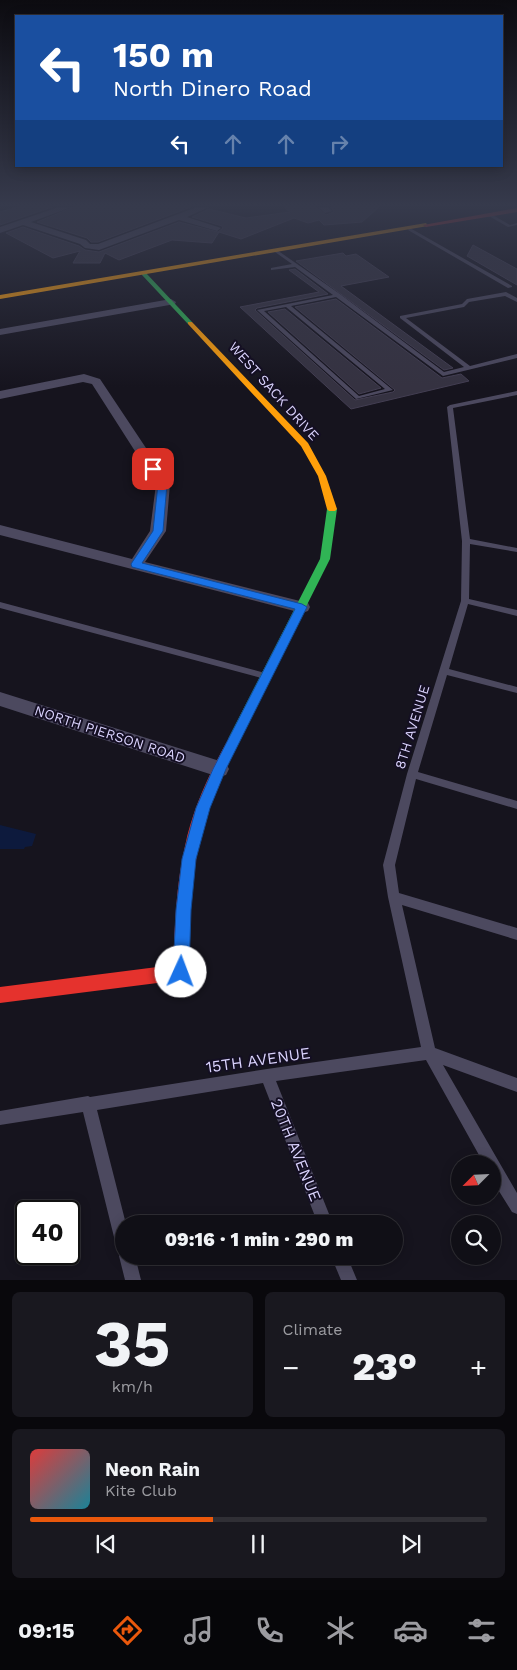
<!DOCTYPE html>
<meta charset="utf-8">
<style>
:root{--surface:#100f16;--page:#19181f;--text:#f1f3f6;--muted:#9c9ca1;--line:#302f35;--accent:#ea580c}
body{margin:0;font-family:"Work Sans",sans-serif;background:var(--page);color:var(--text);height:100vh;display:flex;flex-direction:column;font-size:19px;white-space:nowrap}
*{box-sizing:border-box;margin:0}
p{font-size:16px;color:var(--muted)}
.icon{flex:none;width:28px;height:28px;fill:none;stroke:currentColor;stroke-width:2;stroke-linecap:round;stroke-linejoin:round}
.map{position:relative;height:1280px;overflow:hidden}
.drawer{display:flex;flex-direction:column;gap:12px;padding:12px;background:#09080c;flex:1}
.drawer>*{flex:none}
.banner{position:absolute;left:15px;top:15px;width:488px;height:152px;border-radius:0px;box-shadow:0 2px 12px #0003,0 0 0 1px var(--line);background:#1a4fa0;color:#fff;overflow:hidden}
.needle{width:32px;rotate:246deg}
.tools{position:absolute;left:451px;top:1155px;display:grid;gap:10px}
.tools a{display:grid;place-items:center;width:50px;height:50px;border-radius:50%;background:var(--surface);box-shadow:0 2px 12px #0003,0 0 0 1px var(--line);font-size:25px}
.speed{position:absolute;left:15px;top:1200px;display:flex;gap:10px;font-size:25px;font-weight:700;text-align:center}
.speed>*{display:grid;place-content:center;width:65px;height:65px;border-radius:50%;background:var(--surface);box-shadow:0 2px 12px #0003,0 0 0 1px var(--line);line-height:1}
.speed .limit{border:2px solid #111;border-radius:8px;background:#fff;color:#111}
.pin{position:absolute;display:grid;place-items:center;width:42px;height:42px;color:#fff;margin:-21px;border-radius:10px;box-shadow:0 2px 8px #0006}
.me{position:absolute;width:55px;margin:-28px;rotate:2deg;stroke-linejoin:round;filter:drop-shadow(0 0 4px #0008)}
.turn{display:flex;align-items:center;gap:18px;height:105px;padding:0 15px;font-size:22px}
.turn .icon{width:65px;height:65px;stroke-width:2.5}
.turn b{display:block;font-size:35px;line-height:42px}
.lanes{display:flex;align-items:center;height:48px;padding:0 15px;background:#0003;justify-content:center;gap:25px;direction:ltr}
.lanes .off{opacity:.35}
.big{font-size:38px;font-weight:800;line-height:1.1}
.drawer .tile{flex:1;display:flex;flex-direction:column;justify-content:center;gap:8px;min-width:0;padding:0 18px;border-radius:8px;background:var(--page)}
.drawer .dial{align-items:center;gap:0}
.dial b{font-size:65px;line-height:1}
.song{display:flex;align-items:center;gap:15px}
.cover{width:60px;height:60px;border-radius:8px;background:linear-gradient(135deg,hsl(0 70% 55%),hsl(190 70% 35%))}
.played{height:5px;border-radius:2px;background:linear-gradient(90deg,var(--accent) 40%,var(--line) 40%)}
.keys{display:flex;justify-content:space-around;direction:ltr}
.heat{display:flex;justify-content:space-between;align-items:center;font-size:28px;direction:ltr}
.drawer .tiles{flex:1;display:grid;gap:12px;grid-template-columns:1fr 1fr}
.tile:last-child{grid-column:span 2}
.trip{position:absolute;left:115px;top:1215px;width:288px;height:50px;border-radius:25px;background:var(--surface);box-shadow:0 2px 12px #0003,0 0 0 1px var(--line);font-weight:800;line-height:50px;text-align:center}
.tab-bar{display:flex;height:80px;justify-content:space-around;align-items:center;background:#060609;color:var(--muted)}
.tab-bar .icon{width:35px;height:35px}
.tab-bar .current{color:var(--accent)}
.tab-bar b{font-size:22px;color:var(--text)}
.map>svg:first-child{display:block}
.water{fill:#0d1a3d}
.building{fill:#353241;stroke:#433e52}
.lines{fill:none;stroke-linecap:round;stroke-linejoin:round}
.lane{fill:#4c495f;fill-rule:evenodd}
.street{fill:#4c495f;fill-rule:evenodd}
.fast{fill:#30b455;fill-rule:evenodd}
.slow{fill:#ff9f0a;fill-rule:evenodd}
.jam{fill:#e5322d;fill-rule:evenodd}
.route{fill:#1a73e8;stroke:#114b97}
.labels{text-anchor:middle;dominant-baseline:central;stroke-width:4;stroke-linejoin:round;paint-order:stroke}
.street-label{font-size:14px;fill:#dad3fd;stroke:#140f23}
.near-street-label{font-size:16px;fill:#dad3fd;stroke:#140f23}
</style>
<div class="map">
<svg width="517" height="1280" viewBox="0 0 517 1280">
<rect width="100%" height="100%" fill="#16141e"/>
<path class="water" d="M0,825L36,834L32,846L25,847L24,849H0Z"/>
<path class="building" d="M18,207H52L0,225V212Z
M74,207H191L98,242H91L87,238L37,222Z
M284,207H316L326,215L334,212L331,207H379L362,222L324,225L319,220L308,223L294,218L241,239L219,232L212,243L172,240L119,260L105,253L100,263H73L80,251L53,258L6,233L23,227L79,246L85,250L99,252L179,222L218,232L223,228L222,226L192,217L209,209L246,218L290,212Z
M473,245L517,269V285L467,256Z
M343,253L346,256L356,254L389,277L341,286L453,368L444,370L296,261Z
M295,269L328,294L257,308L255,310L355,400L393,392L395,390L295,307L336,299L442,378L461,374L469,381L351,409L240,307L319,292L289,270Z
M285,309L381,388L359,394L268,312Z"/>
<g class="lines">
<path class="lane" d="M489,214H491L510,225L517,223V225L508,227L489,216Z
M410,228L512,286V287L508,288L408,230Z
M277,250L340,294L444,372L464,367L400,318V316L462,304L467,299L506,292L517,298V302L505,296L469,302L464,307L406,318L470,366L517,354V358L443,376L336,297L291,306L393,390L356,399L257,310L333,295L295,267L271,270V268L292,264L275,252ZM286,307L385,389L359,396L264,311Z
M517,391V395L453,408L470,539L517,548V552L470,544L469,599L517,610V616L468,604L449,669L517,687V693L447,675L418,772L517,801V809L416,779L395,865L399,893L517,928V940L402,905L435,1048L517,1078V1092L443,1065L517,1193V1214L512,1212L492,1180V1164H484L426,1060L276,1081L333,1224H318L263,1083L97,1110L126,1224H124V1256H135L141,1280H125L119,1256L121,1251L119,1250L116,1245L83,1112L0,1125V1111L88,1096L90,1097L267,1069L421,1047L388,897L383,865L407,774L461,601L462,541L447,407L450,405Z
M0,602L265,673L268,674L270,676L268,678L265,679L0,608Z
M331,1256H347L357,1280H341Z"/>
<path class="street" d="M59,207H72L31,222L86,240L90,244H98L197,207H209L187,217L221,228L217,231L179,220L99,250L85,248L80,244L23,225L0,233V227Z
M318,207H328L332,211L325,213Z
M171,299L176,302L175,304L0,335V329Z
M84,374L100,379L170,484L166,531L145,562L308,603L310,607L308,611L302,613L0,535V525L132,559L150,531L156,484L92,384L83,382L0,399V391Z
M0,692L226,763L229,769L226,775L219,777L0,706Z"/>
<path class="fast" d="M142,273H146L192,322V324H188L142,275Z
M332,506L337,509L330,559L238,742L234,744L230,742L228,739L320,559L327,509Z"/>
<path class="slow" d="M426,223L428,226L0,299V295Z
M188,322H192L308,443L326,476L337,509L335,511H329L327,509L318,476L301,446L188,324Z"/>
<path class="jam" d="M517,208V212L426,227L423,225Z
M234,734L238,736L240,739C226,769 211,799 202,831C190,877 190,925 189,972L187,978L181,980L0,1003V987L173,965C175,925 176,885 185,846C193,807 211,770 230,736Z"/>
</g>
<linearGradient id="sky" x2="0" y2="1"><stop stop-color="#0c0b10"/><stop offset="0.53" stop-color="#363a4c"/><stop offset="1" stop-color="#363a4c" stop-opacity="0"/></linearGradient>
<rect width="517" height="387" fill="url(#sky)"/>
<path class="route" d="M150,467H156L167,484L163,531L142,563L302,604L307,607L226,769L210,808L196,859L191,910L189,972L187,978L181,980L176,978L173,972L176,910L182,859L196,808L213,769L295,609L132,567L131,564L153,531L158,484L149,469Z"/>
<g class="labels">
<g class="street-label">
<text transform="translate(274 391) rotate(48)">WEST SACK DRIVE</text>
<text transform="translate(412 727) rotate(-73)">8TH AVENUE</text>
<text transform="translate(110 734) rotate(18)">NORTH PIERSON ROAD</text>
</g>
<g class="near-street-label">
<text transform="translate(258 1060) rotate(-8)">15TH AVENUE</text>
<text transform="translate(296 1150) rotate(68)">20TH AVENUE</text>
</g>
</g>
</svg>
<div class="tools">
<a><svg class="needle" viewBox="-14 -14 28 28"><path d="M0-13l5 13h-10z" fill="#e53935"/><path d="M0 13l5-13h-10z" fill="#9c9ca1"/></svg></a>
<a><svg class="icon" aria-label="search" viewBox="0 0 24 24"><circle cx="10" cy="10" r="6"/><path d="M15 15l6 6"/></svg></a>
</div>
<div class="speed"><div class="limit">40</div></div>
<div class="pin" style="left:153px;top:469px;background:#d93025"><svg class="icon" aria-label="arrive" viewBox="0 0 24 24"><path d="M6 21V4h12l-3 4 3 4H6"/></svg></div>
<svg class="me" style="left:181px;top:972px" viewBox="-20 -20 40 40"><circle r="19" fill="#fff"/><path d="M0-13L10 11 0 6-10 11z" fill="#1a73e8"/></svg>
<div class="trip">09:16 · 1 min · 290 m</div>
<div class="banner">
<div class="turn"><svg class="icon" aria-label="left" viewBox="0 0 24 24"><path d="M17 20v-9H6M10 6l-5 5 5 5"/></svg><div><b>150 m</b>North Dinero Road</div></div>
<div class="lanes"><svg class="icon" aria-label="left" viewBox="0 0 24 24"><path d="M17 20v-9H6M10 6l-5 5 5 5"/></svg><svg class="icon off" aria-label="ahead" viewBox="0 0 24 24"><path d="M12 20V5M6 11l6-6 6 6"/></svg><svg class="icon off" aria-label="ahead" viewBox="0 0 24 24"><path d="M12 20V5M6 11l6-6 6 6"/></svg><svg class="icon off" aria-label="right" viewBox="0 0 24 24"><path d="M7 20v-9h11M14 6l5 5-5 5"/></svg></div>
</div>
</div>
<section class="drawer">
<div class="tiles">
<div class="tile dial"><b>35</b><p>km/h</p></div>
<div class="tile"><p>Climate</p>
<div class="heat"><a>−</a><b class="big">23°</b><a>+</a></div>
</div>
<div class="tile">
<div class="song"><i class="cover"></i><div><b>Neon Rain</b><p>Kite Club</p></div></div>
<div class="played"></div>
<div class="keys"><svg class="icon" aria-label="previous" viewBox="0 0 24 24"><path d="M18 5L8 12l10 7zM5 5v14"/></svg><svg class="icon" aria-label="pause" viewBox="0 0 24 24"><path d="M8 5v14M16 5v14"/></svg><svg class="icon" aria-label="next" viewBox="0 0 24 24"><path d="M6 5l10 7-10 7zM19 5v14"/></svg></div>
</div>
</div>
</section>
<nav class="tab-bar">
<b>09:15</b>
<svg class="icon current" aria-label="directions" viewBox="0 0 24 24"><path d="M12 3l9 9-9 9-9-9zM9 14v-3h6M13 9l2 2-2 2"/></svg>
<svg class="icon" aria-label="music" viewBox="0 0 24 24"><path d="M9 18V5l10-2v13"/><circle cx="6" cy="18" r="3"/><circle cx="16" cy="16" r="3"/></svg>
<svg class="icon" aria-label="phone" viewBox="0 0 24 24"><path d="M5 4h4l2 5-3 2q2 4 5 5l2-3 5 2v4C11 20 4 13 5 4z"/></svg>
<svg class="icon" aria-label="climate" viewBox="0 0 24 24"><path d="M12 3v18M4 7l16 10M4 17L20 7"/></svg>
<svg class="icon" aria-label="car" viewBox="0 0 24 24"><path d="M5 17H2v-5l4-1 3-4h7l3 4 3 1v5h-3M9 17h6M6 11h13"/><circle cx="7" cy="17" r="2"/><circle cx="17" cy="17" r="2"/></svg>
<svg class="icon" aria-label="filters" viewBox="0 0 24 24"><path d="M4 7h16M4 17h16"/><circle cx="9" cy="7" r="2"/><circle cx="15" cy="17" r="2"/></svg>
</nav>
